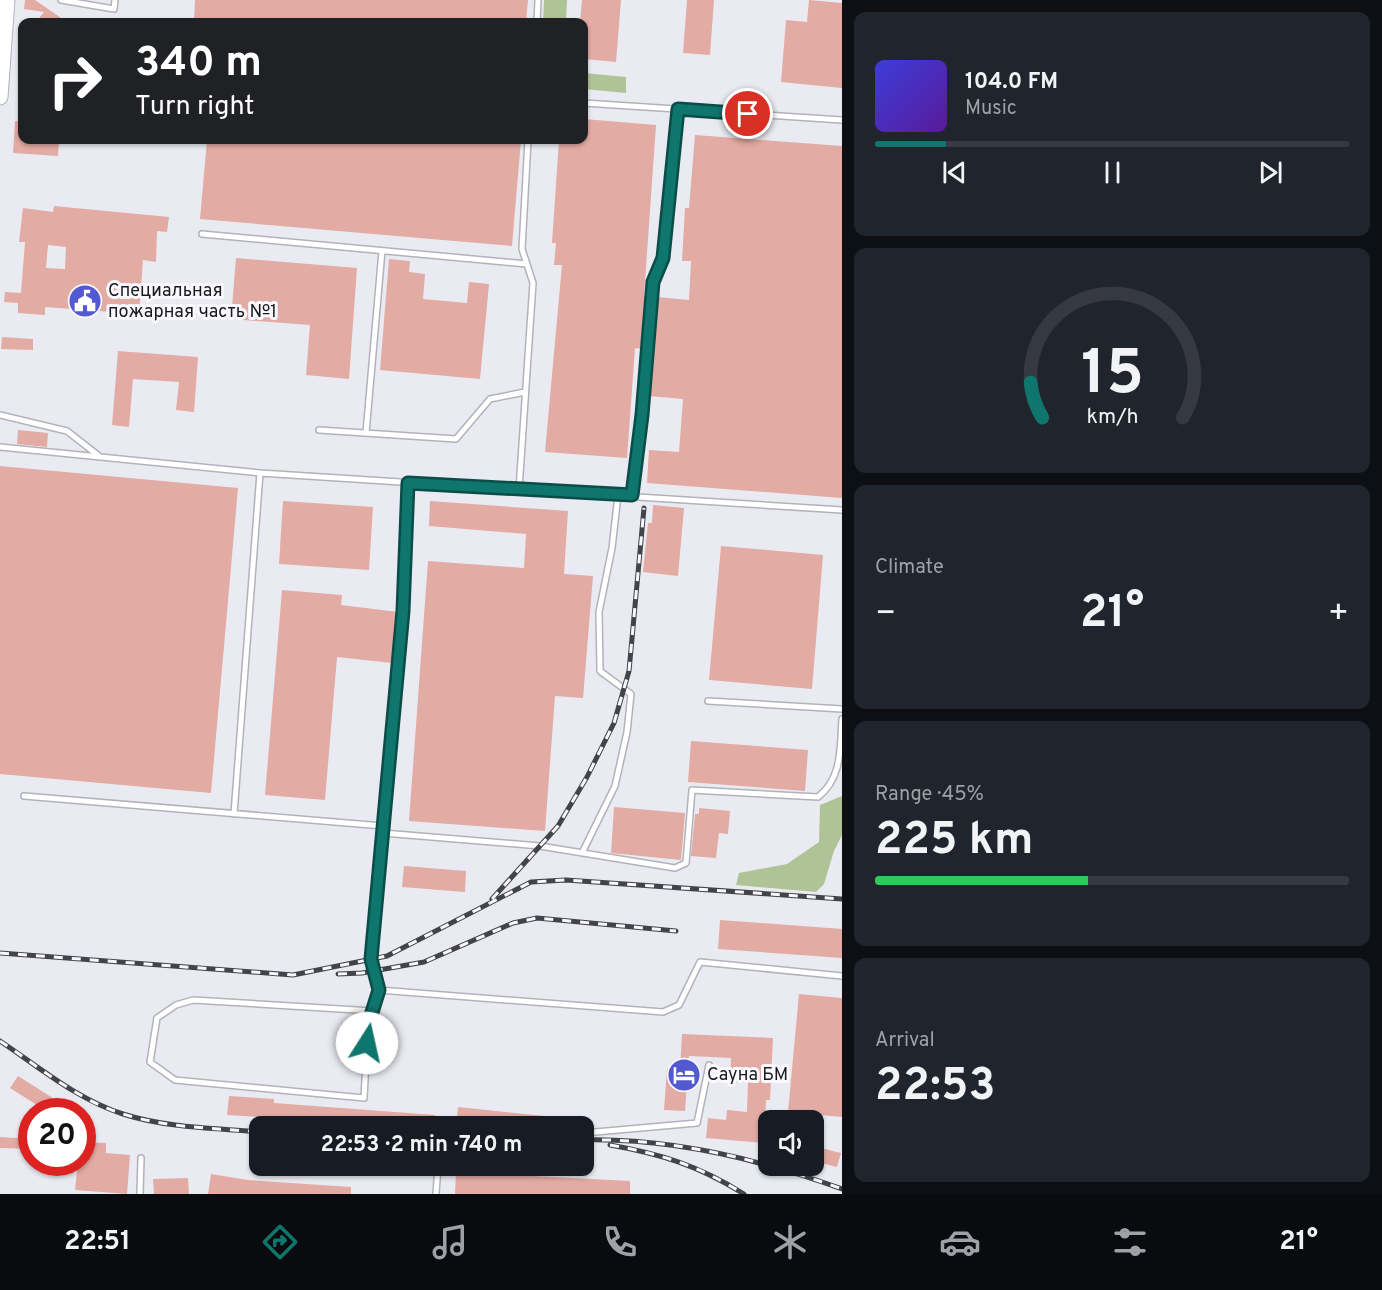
<!DOCTYPE html>
<meta charset="utf-8">
<style>
:root{--surface:#171b24;--page:#20242c;--text:#f1f3f6;--muted:#9ea1a6;--line:#363941;--accent:#0f766e}
body{margin:0;font-family:Overpass,sans-serif;background:var(--page);color:var(--text);height:100vh;display:flex;flex-direction:column;font-size:22px;white-space:nowrap}
*{box-sizing:border-box;margin:0}
p{font-size:20px;color:var(--muted)}
.icon{flex:none;width:33px;height:33px;fill:none;stroke:currentColor;stroke-width:2;stroke-linecap:round;stroke-linejoin:round}
.map{position:relative;flex:1;overflow:hidden}
.panel{display:flex;flex-direction:column;gap:12px;padding:12px;background:#0d0f14;width:540px}
.panel>*{flex:none}
.banner{position:absolute;left:18px;top:18px;width:570px;height:126px;border-radius:12px;box-shadow:0 2px 4px #0004;background:#202124;color:#fff;overflow:hidden}
.controls{position:absolute;left:758px;top:1110px;display:grid;gap:12px}
.controls a{display:grid;place-items:center;width:66px;height:66px;border-radius:12px;background:var(--surface);box-shadow:0 2px 4px #0004;font-size:30px}
.speed{position:absolute;left:18px;top:1098px;display:flex;gap:12px;font-size:30px;font-weight:700;text-align:center}
.speed>*{display:grid;place-content:center;width:78px;height:78px;border-radius:50%;background:var(--surface);box-shadow:0 2px 4px #0004;line-height:1}
.speed .limit{border:9px solid #d22;background:#fff;color:#111}
.pin{position:absolute;display:grid;place-items:center;width:51px;height:51px;color:#fff;margin:-26px;border:3px solid #fff;border-radius:50%;box-shadow:0 2px 6px #0007}
.me{position:absolute;width:66px;margin:-33px;rotate:10deg;stroke-linejoin:round;filter:drop-shadow(0 0 4px #0008)}
.turn{display:flex;align-items:center;gap:21px;height:126px;padding:0 18px;font-size:27px}
.turn .icon{width:78px;height:78px;stroke-width:2.5}
.turn b{display:block;font-size:42px;line-height:51px}
.big{font-size:45px;font-weight:700;line-height:1.1}
.panel .tile{flex:1;display:flex;flex-direction:column;justify-content:center;gap:9px;min-width:0;padding:0 21px;border-radius:12px;background:var(--page)}
.panel .dial{align-items:center;gap:0}
.dial svg{height:156px;overflow:visible;fill:none;stroke:var(--line);stroke-width:7;stroke-linecap:round;text-anchor:middle}
.dial text{fill:var(--text);stroke:none}
.song{display:flex;align-items:center;gap:18px}
.cover{width:72px;height:72px;border-radius:9px;background:linear-gradient(135deg,hsl(240 70% 55%),hsl(270 70% 35%))}
.played{height:6px;border-radius:3px;background:linear-gradient(90deg,var(--accent) 15%,var(--line) 15%)}
.keys{display:flex;justify-content:space-around;direction:ltr}
.heat{display:flex;justify-content:space-between;align-items:center;font-size:33px;direction:ltr}
.charge{height:9px;border-radius:4px;background:linear-gradient(90deg,#34c759 45%,var(--line) 0)}
.trip{position:absolute;left:249px;top:1116px;width:345px;height:60px;border-radius:12px;background:var(--surface);box-shadow:0 2px 4px #0004;font-weight:700;line-height:60px;text-align:center}
.tabs{display:flex;height:96px;justify-content:space-around;align-items:center;background:#090b0e;color:var(--muted)}
.tabs .icon{width:42px;height:42px}
.tabs .on{color:var(--accent)}
.tabs b{font-size:27px;color:var(--text)}
main{display:flex;flex:1;min-height:0}
.map>svg:first-child{display:block}
.forest{fill:#afc496}
.building{fill:#e2aba3;fill-rule:evenodd}
.lines{fill:none;stroke-linecap:round;stroke-linejoin:round}
.lane-casing{stroke:#b2b3ba;stroke-width:8}
.secondary-casing{stroke:#b2b3ba;stroke-width:17}
.lane{stroke:#fff;stroke-width:5}
.secondary{stroke:#fff;stroke-width:15}
.rail-casing{stroke:#434447;stroke-width:5}
.rail{stroke:#f8f8fe;stroke-width:3;stroke-dasharray:9;stroke-linecap:butt}
.route-casing{stroke:#0a4d48;stroke-width:15}
.route{stroke:#0f766e;stroke-width:10}
.labels{text-anchor:middle;dominant-baseline:central;stroke-width:6;stroke-linejoin:round;paint-order:stroke}
.poi-label{font-size:18px;fill:#1a1a1d;stroke:#f8f8fe;text-anchor:start}
</style>
<main>
<div class="map">
<svg width="842" height="1194" viewBox="0 0 842 1194">
<rect width="100%" height="100%" fill="#eaebf2"/>
<path class="forest" d="M544,0H567L566,22H543Z
M584,73L626,77V93L584,89Z
M842,796V835L834,851L824,884L816,892L736,885L739,873L787,864L819,842L820,805Z"/>
<path class="building" d="M25,0H35L67,22H36L44,12L24,9Z
M195,0H528L526,22H194Z
M582,0H621L616,62L584,59V22H580Z
M687,0H714L710,55L683,53Z
M809,0L842,3V88L781,82L786,20L807,22Z
M584,119L656,125L644,296L647,297L643,349L635,348L627,458L545,452L562,265H554L556,243H552L559,140H584Z
M15,121H22V140H59L58,156L13,153Z
M695,135L842,146V498L647,483L649,450L679,452L683,399L649,396L657,297L689,300L691,261H682L685,208H689Z
M207,140H521L512,246L200,219Z
M54,206L169,217L167,232L157,231L156,262L143,260L139,314L45,307V315L18,313V303L4,302L5,292L21,293L25,242H19L23,208L53,212ZM48,245L66,247L65,269L46,268Z
M236,258L357,268L349,379L306,375L310,325L231,319Z
M389,259L410,261L409,272L425,274L423,299L467,303L469,282L489,284L480,379L380,370Z
M2,337L33,339V350L1,349Z
M118,351L198,357L194,412L176,410L179,382L133,379L129,427L112,425Z
M18,430L48,433L47,447L17,444Z
M0,466L238,488L211,793L0,774Z
M283,501L373,507L369,570L279,564Z
M430,501L568,511L564,574L593,576L583,698L555,696L545,831L409,821L428,561L524,568L526,534L429,526Z
M653,505L684,508L678,576L643,572L648,523H652Z
M721,546L823,555L812,689L709,680Z
M282,590L342,595L341,605L398,612L392,663L337,657L325,800L265,795Z
M691,741L808,750L805,791L688,782Z
M614,807L685,813L681,860L611,853Z
M699,808L730,811L728,834L719,833L716,858L691,856L695,814H699Z
M404,866L466,871L465,892L402,887Z
M720,920L842,929V958L718,949Z
M799,994L842,998V1117L788,1112Z
M682,1034L773,1038L770,1100H766L764,1143L706,1138L708,1118L726,1120L727,1110L747,1112L748,1083L730,1082L731,1058L689,1056L685,1111L664,1110L667,1069L680,1070Z
M18,1076L75,1112H48L10,1088Z
M229,1096L274,1099V1103L435,1115L434,1126H329L275,1123V1118L227,1115Z
M458,1107L554,1117L553,1126L456,1125Z
M82,1116L93,1123L82,1139Z
M0,1137L32,1139V1149L0,1148Z
M82,1142L106,1143V1153L130,1155L127,1194L75,1190L78,1162H82Z
M813,1146L841,1153L837,1167L813,1161Z
M456,1172L630,1181V1194H455Z
M211,1174L248,1180L351,1187V1194H208Z
M188,1178L189,1194H154L153,1179Z"/>
<g class="lines">
<defs>
<path id="lane" d="M61,0L114,9L115,0
M537,22L538,0
M584,103L842,120
M202,234L527,264
M0,415L67,431L99,456
M319,430L456,439L490,399L525,392
M366,433L382,251
M0,447L260,473L842,510
M519,489L533,283L522,249L528,140
M632,495L643,415L653,282L663,258L678,109
M708,701L842,709
M24,796L383,826
M234,814L260,473
M383,833L540,846L675,868L686,863L692,790L818,797C842,778 840,750 842,719
M582,853L615,786L627,732L631,694L600,671L599,612L612,548L618,495
M379,990L663,1012L679,1005L700,962L842,976
M373,1011L193,1000L176,1005L157,1018L150,1062L175,1080L364,1098L368,1025L379,990L371,959L403,611L408,483
M584,1133L697,1123L709,1065
M140,1194L141,1158
M436,1194L438,1166"/>
<path id="secondary" d="M0,97L7,0"/>
</defs>
<use href="#lane" class="lane-casing"/>
<use href="#secondary" class="secondary-casing"/>
<use href="#lane" class="lane"/>
<use href="#secondary" class="secondary"/>
<defs>
<path id="rail" d="M492,899L558,826L587,777L614,723L629,671L644,508
M0,953L293,975L387,956L531,882L566,880L842,899
M338,974L362,973L424,962L513,923L537,918L676,931
M0,1041C39,1067 78,1100 123,1114C167,1128 214,1128 260,1132
M584,1140C672,1138 759,1159 842,1189
M610,1145C662,1154 699,1166 744,1194"/>
</defs>
<use href="#rail" class="rail-casing"/>
<use href="#rail" class="rail"/>
</g>
<g class="lines">
<defs>
<path id="route" d="M367,1043L368,1025L379,990L371,959L403,611L408,483L632,495L642,415L653,282L663,258L678,109L748,114"/>
</defs>
<use href="#route" class="route-casing"/>
<use href="#route" class="route"/>
</g>
<defs>
<symbol id="civic-disc" viewBox="-11 -11 22 22"><circle r="9.5" fill="#5359d0" stroke="#f8f8fe"/><path d="M-.6-6.5H3V-4.5H.6V-3L4-1V1h2V6H-6V1h2V-1L-.6-3ZM-1.2 2.5V6h2.4V2.5Z" fill="#fff"/></symbol>
<symbol id="hotel-disc" viewBox="-11 -11 22 22"><circle r="9.5" fill="#5359d0" stroke="#f8f8fe"/><path d="M-6-4.5h1.5V1H6V5H4.5V3h-9V5H-6ZM-4 0a1.8 1.8 0 1 1 3.6 0ZM.5 0V-2.5h3Q6-2.5 6 0Z" fill="#fff"/></symbol>
</defs>
<g fill-rule="evenodd">
<use href="#civic-disc" x="66" y="282" width="38" height="38"/>
<use href="#hotel-disc" x="665" y="1056" width="38" height="38"/>
</g>
<g class="labels">
<g class="poi-label">
<text x="108" y="291">Специальная<tspan x="108" dy="21">пожарная часть №1</tspan></text>
<text x="707" y="1075">Сауна БМ</text>
</g>
</g>
</svg>
<div class="controls">
<a><svg class="icon" aria-label="sound" viewBox="0 0 24 24"><path d="M4 9h4l5-4v14l-5-4H4zM17 9q2 3 0 6"/></svg></a>
</div>
<div class="speed"><div class="limit">20</div></div>
<div class="pin" style="left:748px;top:114px;background:#d93025"><svg class="icon" aria-label="arrive" viewBox="0 0 24 24"><path d="M6 21V4h12l-3 4 3 4H6"/></svg></div>
<svg class="me" style="left:367px;top:1043px" viewBox="-20 -20 40 40"><circle r="19" fill="#fff"/><path d="M0-13L10 11 0 6-10 11z" fill="#0f766e"/></svg>
<div class="trip">22:53 · 2 min · 740 m</div>
<div class="banner">
<div class="turn"><svg class="icon" aria-label="right" viewBox="0 0 24 24"><path d="M7 20v-9h11M14 6l5 5-5 5"/></svg><div><b>340 m</b>Turn right</div></div>
</div>
</div>
<section class="panel">
<div class="tile">
<div class="song"><i class="cover"></i><div><b>104.0 FM</b><p>Music</p></div></div>
<div class="played"></div>
<div class="keys"><svg class="icon" aria-label="previous" viewBox="0 0 24 24"><path d="M18 5L8 12l10 7zM5 5v14"/></svg><svg class="icon" aria-label="pause" viewBox="0 0 24 24"><path d="M8 5v14M16 5v14"/></svg><svg class="icon" aria-label="next" viewBox="0 0 24 24"><path d="M6 5l10 7-10 7zM19 5v14"/></svg></div>
</div>
<div class="tile dial"><svg viewBox="0 0 100 80">
<path d="M14 69A42 42 0 1 1 86 69"/>
<path d="M14 69A42 42 0 0 1 8 51" stroke="#0f766e"/>
<text x="50" y="56" font-size="32" font-weight="700">15</text>
<text x="50" y="72" font-size="11">km/h</text>
</svg></div>
<div class="tile"><p>Climate</p>
<div class="heat"><a>−</a><b class="big">21°</b><a>+</a></div>
</div>
<div class="tile"><p>Range · 45%</p><b class="big">225 km</b><div class="charge"></div></div>
<div class="tile"><p>Arrival</p><b class="big">22:53</b></div>
</section>
</main>
<nav class="tabs">
<b>22:51</b>
<svg class="icon on" aria-label="directions" viewBox="0 0 24 24"><path d="M12 3l9 9-9 9-9-9zM9 14v-3h6M13 9l2 2-2 2"/></svg>
<svg class="icon" aria-label="music" viewBox="0 0 24 24"><path d="M9 18V5l10-2v13"/><circle cx="6" cy="18" r="3"/><circle cx="16" cy="16" r="3"/></svg>
<svg class="icon" aria-label="phone" viewBox="0 0 24 24"><path d="M5 4h4l2 5-3 2q2 4 5 5l2-3 5 2v4C11 20 4 13 5 4z"/></svg>
<svg class="icon" aria-label="climate" viewBox="0 0 24 24"><path d="M12 3v18M4 7l16 10M4 17L20 7"/></svg>
<svg class="icon" aria-label="car" viewBox="0 0 24 24"><path d="M5 17H2v-5l4-1 3-4h7l3 4 3 1v5h-3M9 17h6M6 11h13"/><circle cx="7" cy="17" r="2"/><circle cx="17" cy="17" r="2"/></svg>
<svg class="icon" aria-label="filters" viewBox="0 0 24 24"><path d="M4 7h16M4 17h16"/><circle cx="9" cy="7" r="2"/><circle cx="15" cy="17" r="2"/></svg>
<b>21°</b>
</nav>
